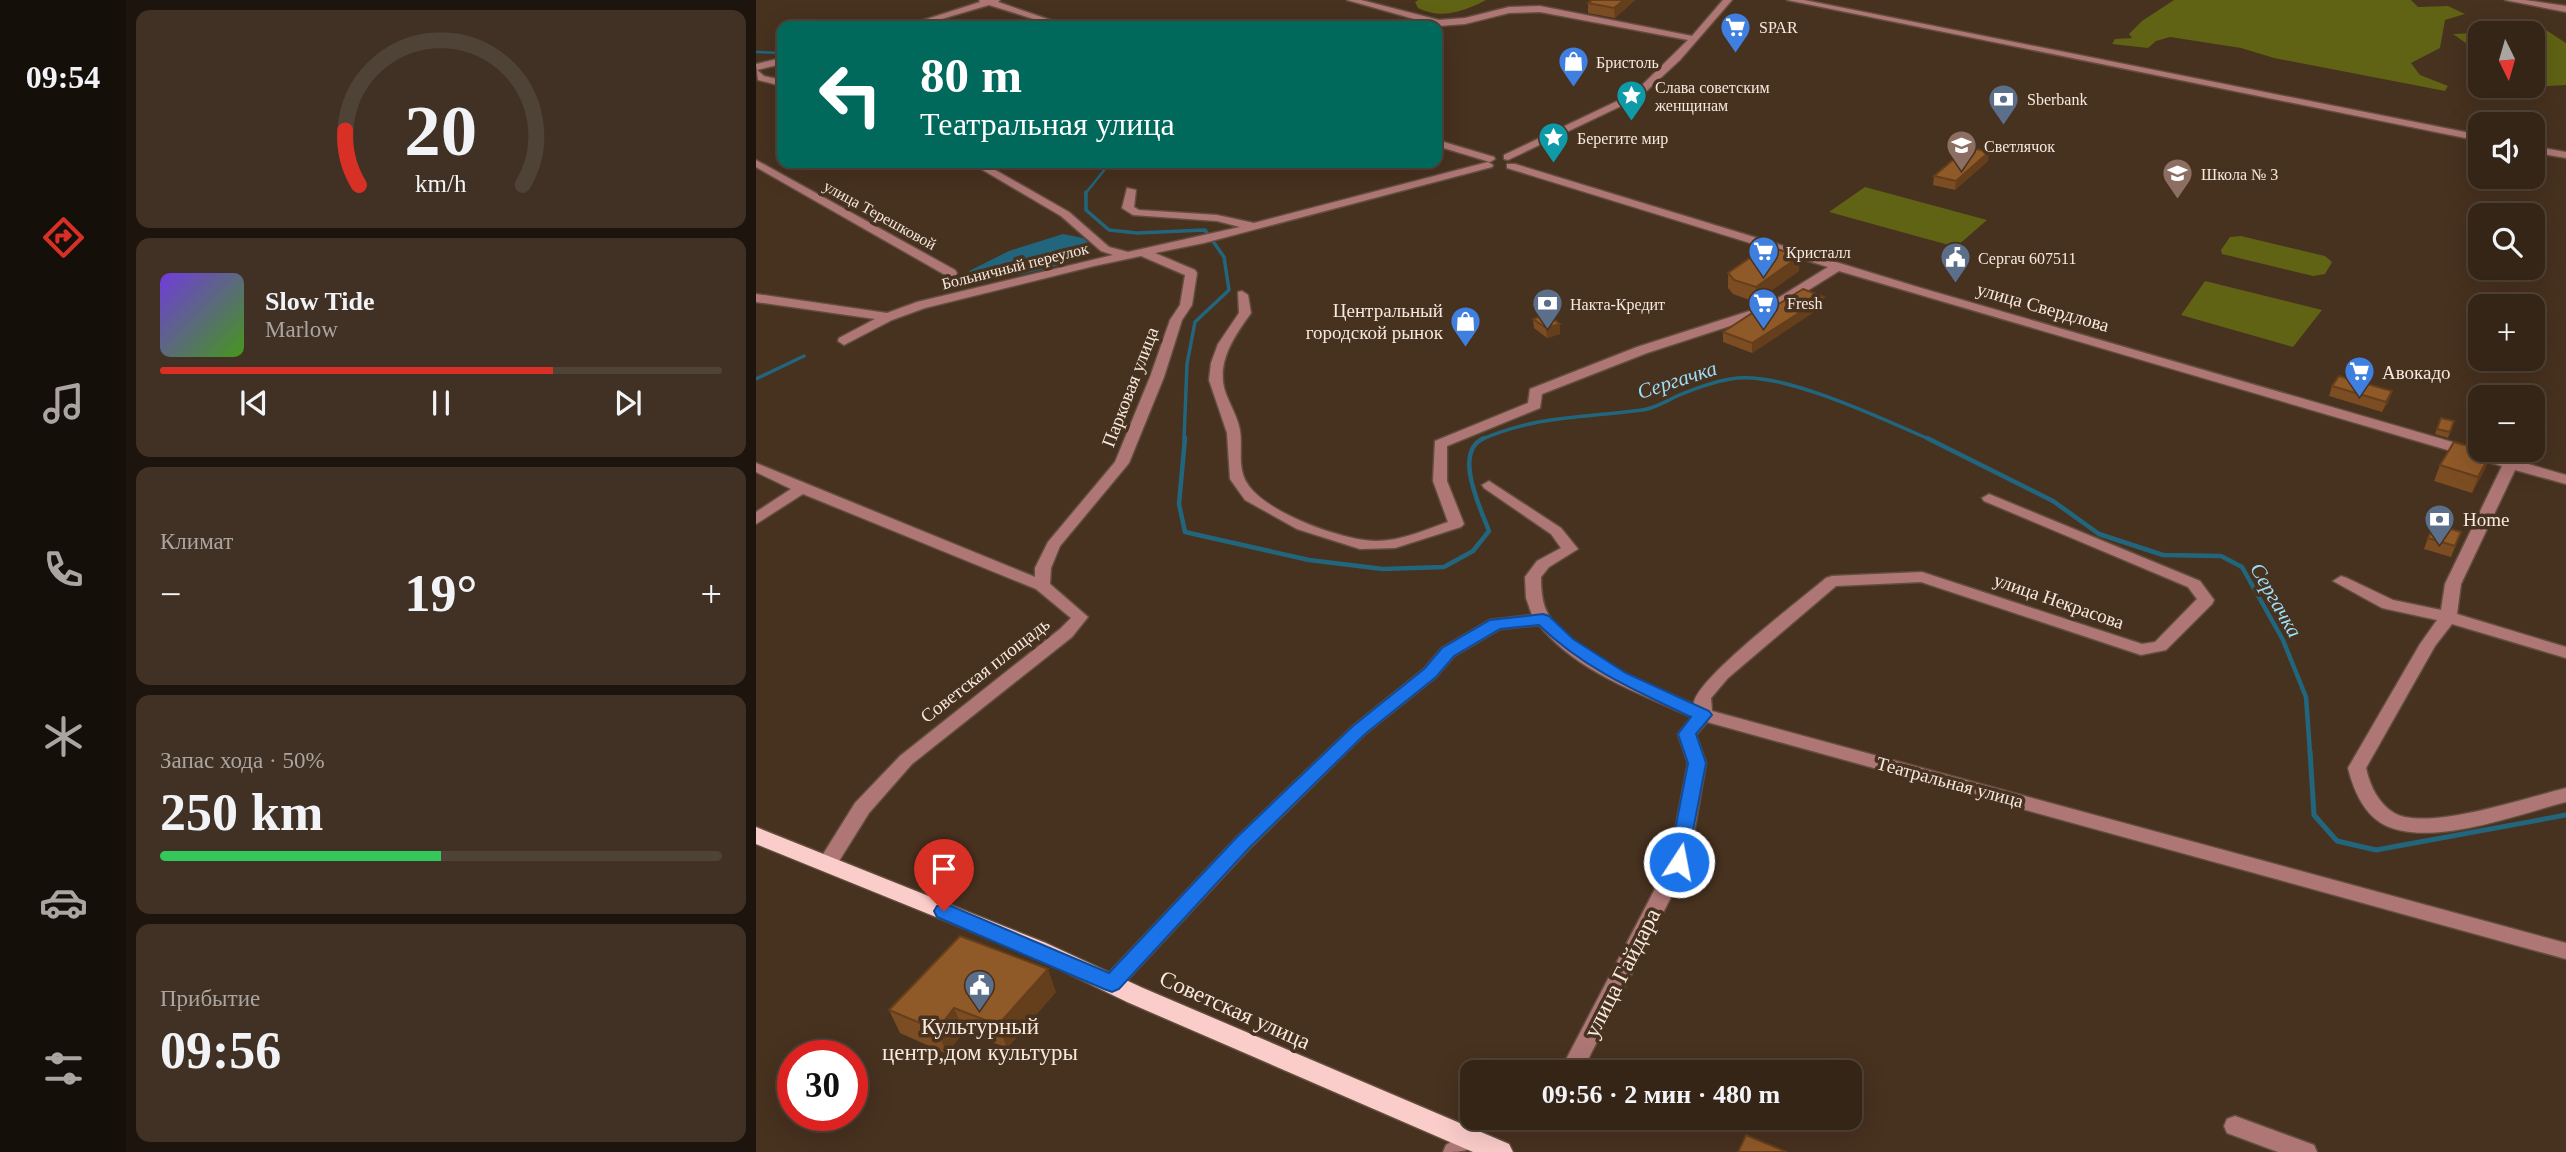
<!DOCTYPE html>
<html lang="ru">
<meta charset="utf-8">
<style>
:root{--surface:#352517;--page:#403124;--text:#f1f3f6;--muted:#aaa5a1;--line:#4f4236;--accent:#d93025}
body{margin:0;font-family:Georgia,serif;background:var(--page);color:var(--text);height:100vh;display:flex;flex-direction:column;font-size:26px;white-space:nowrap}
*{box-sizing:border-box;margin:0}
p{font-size:23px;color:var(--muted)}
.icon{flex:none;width:38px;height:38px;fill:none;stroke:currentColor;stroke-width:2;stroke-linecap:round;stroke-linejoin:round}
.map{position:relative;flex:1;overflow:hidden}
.panel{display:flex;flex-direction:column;gap:10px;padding:10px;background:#1d140d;width:630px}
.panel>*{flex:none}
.top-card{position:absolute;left:21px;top:21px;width:665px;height:147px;border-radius:14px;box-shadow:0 7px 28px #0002,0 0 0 2px var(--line);background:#00695c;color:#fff;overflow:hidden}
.needle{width:46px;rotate:175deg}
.fabs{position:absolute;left:1712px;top:21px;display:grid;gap:14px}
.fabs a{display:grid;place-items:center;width:77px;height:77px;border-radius:14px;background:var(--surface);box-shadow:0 7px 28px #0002,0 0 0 2px var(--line);font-size:35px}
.speed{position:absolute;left:21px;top:1040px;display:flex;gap:14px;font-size:35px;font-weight:700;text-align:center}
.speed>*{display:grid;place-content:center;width:91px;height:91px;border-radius:50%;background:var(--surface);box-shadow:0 7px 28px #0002,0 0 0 2px var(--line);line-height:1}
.speed .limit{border:10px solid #d22;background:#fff;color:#111}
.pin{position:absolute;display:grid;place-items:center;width:60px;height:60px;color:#fff;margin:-72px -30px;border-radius:50% 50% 50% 0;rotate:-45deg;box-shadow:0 0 7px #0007}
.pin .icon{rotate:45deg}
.me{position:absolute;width:77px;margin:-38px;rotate:11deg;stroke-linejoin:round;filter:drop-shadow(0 0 5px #0008)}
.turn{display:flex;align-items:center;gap:24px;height:147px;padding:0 28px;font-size:32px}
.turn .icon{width:91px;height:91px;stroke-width:2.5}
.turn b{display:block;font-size:49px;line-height:60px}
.big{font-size:52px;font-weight:700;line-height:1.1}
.panel .widget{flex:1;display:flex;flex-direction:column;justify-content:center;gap:10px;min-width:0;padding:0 24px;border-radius:14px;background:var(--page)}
.panel .dial{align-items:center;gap:0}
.dial svg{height:182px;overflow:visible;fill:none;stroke:var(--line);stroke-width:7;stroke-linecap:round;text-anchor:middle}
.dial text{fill:var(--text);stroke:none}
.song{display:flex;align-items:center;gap:21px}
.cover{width:84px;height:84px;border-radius:10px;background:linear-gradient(135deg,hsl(260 70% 55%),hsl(100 70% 35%))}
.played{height:7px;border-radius:4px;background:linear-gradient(90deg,var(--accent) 70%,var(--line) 70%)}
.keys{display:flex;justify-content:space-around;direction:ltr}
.heat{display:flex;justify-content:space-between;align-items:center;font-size:38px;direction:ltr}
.charge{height:10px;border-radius:5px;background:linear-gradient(90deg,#34c759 50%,var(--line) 0)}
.trip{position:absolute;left:704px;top:1060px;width:402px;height:70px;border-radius:14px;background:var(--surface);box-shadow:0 7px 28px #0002,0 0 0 2px var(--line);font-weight:700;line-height:70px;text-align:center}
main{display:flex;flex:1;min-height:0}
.tab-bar{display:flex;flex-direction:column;width:126px;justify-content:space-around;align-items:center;background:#150f09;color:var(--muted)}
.tab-bar .icon{width:49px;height:49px}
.tab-bar .current{color:var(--accent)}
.tab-bar b{font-size:32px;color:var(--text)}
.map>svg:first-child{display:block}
.green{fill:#606214}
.water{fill:#22667e}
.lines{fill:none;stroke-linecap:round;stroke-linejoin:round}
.stream-far3{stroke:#22667e;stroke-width:2.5}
.stream-far2{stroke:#22667e;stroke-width:3.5}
.stream-far1{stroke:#22667e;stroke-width:4.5}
.stream{stroke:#22667e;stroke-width:5}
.minor-casing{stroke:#634e3e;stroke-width:3}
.major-casing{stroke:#634e3e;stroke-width:3}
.minor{fill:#ae7776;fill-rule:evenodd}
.major{fill:#faccca;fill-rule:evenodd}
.wall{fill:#7c4d22}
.shaded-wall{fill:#653e1c}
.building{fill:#905928;stroke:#653e1c;stroke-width:2}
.route{fill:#1a73e8;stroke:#114b97;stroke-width:2}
.labels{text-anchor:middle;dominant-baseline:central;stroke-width:7;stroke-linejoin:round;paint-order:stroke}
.far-poi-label{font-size:16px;fill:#f7e9de;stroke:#47311f;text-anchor:start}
.far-street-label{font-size:16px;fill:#f7e9de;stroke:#47311f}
.street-label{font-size:19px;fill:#f7e9de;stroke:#47311f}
.poi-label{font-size:19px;fill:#f7e9de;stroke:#47311f;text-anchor:start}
.water-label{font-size:21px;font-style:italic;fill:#9cdef9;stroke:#47311f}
.near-street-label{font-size:23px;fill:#f7e9de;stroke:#47311f}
.near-poi-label{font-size:23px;fill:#f7e9de;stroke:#47311f}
</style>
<main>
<nav class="tab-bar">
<b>09:54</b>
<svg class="icon current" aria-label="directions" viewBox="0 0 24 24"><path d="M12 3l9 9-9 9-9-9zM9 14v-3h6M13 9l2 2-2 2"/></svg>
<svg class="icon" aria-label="music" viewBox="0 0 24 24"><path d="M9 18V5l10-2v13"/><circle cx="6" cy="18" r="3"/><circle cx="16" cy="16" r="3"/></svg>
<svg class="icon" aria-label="phone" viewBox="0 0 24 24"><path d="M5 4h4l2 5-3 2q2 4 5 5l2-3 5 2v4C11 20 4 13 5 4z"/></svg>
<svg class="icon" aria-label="climate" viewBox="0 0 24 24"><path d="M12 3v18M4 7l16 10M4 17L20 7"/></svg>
<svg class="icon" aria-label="car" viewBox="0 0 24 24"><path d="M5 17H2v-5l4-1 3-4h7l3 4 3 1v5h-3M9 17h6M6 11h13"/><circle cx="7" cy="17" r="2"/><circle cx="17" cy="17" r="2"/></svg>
<svg class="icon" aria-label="filters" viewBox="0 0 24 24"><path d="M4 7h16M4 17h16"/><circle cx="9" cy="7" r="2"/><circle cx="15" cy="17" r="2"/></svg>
</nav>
<section class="panel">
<div class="widget dial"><svg viewBox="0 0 100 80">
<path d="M14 69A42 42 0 1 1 86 69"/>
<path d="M14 69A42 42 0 0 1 8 45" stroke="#d93025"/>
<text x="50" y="56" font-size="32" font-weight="700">20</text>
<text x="50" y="72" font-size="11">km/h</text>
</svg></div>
<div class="widget">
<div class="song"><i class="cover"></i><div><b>Slow Tide</b><p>Marlow</p></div></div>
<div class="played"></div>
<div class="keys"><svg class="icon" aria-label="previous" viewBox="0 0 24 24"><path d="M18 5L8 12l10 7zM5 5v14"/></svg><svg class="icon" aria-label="pause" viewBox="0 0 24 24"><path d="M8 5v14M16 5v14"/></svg><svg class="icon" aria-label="next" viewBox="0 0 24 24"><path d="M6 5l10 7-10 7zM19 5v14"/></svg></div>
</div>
<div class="widget"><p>Климат</p>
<div class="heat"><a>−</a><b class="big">19°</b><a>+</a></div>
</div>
<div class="widget"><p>Запас хода · 50%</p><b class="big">250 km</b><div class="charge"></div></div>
<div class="widget"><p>Прибытие</p><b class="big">09:56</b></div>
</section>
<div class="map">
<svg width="1810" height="1152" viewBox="0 0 1810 1152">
<rect width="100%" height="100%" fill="#47311f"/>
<path class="green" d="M662,0H730C709,11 685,20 662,8L659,2Z
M1418,0H1655L1662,7L1692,6L1709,14L1689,20L1684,48L1655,63L1664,75L1692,86L1689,91L1518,58L1485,48L1414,37L1400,41L1392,48L1356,44L1359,39L1376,38L1373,34L1386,21Z
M1790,30L1810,43V85L1773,87L1771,86H1776V33H1724V53L1697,34Z
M1109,187L1231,220L1200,247L1073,212Z
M1485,236L1569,256L1576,262L1569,274L1557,276L1466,254L1465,250L1474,237Z
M1449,281L1566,310L1537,347L1425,315Z"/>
<path class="water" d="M307,234L327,238L335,245L334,253C306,267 246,282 216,276L213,271L253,251Z"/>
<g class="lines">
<path class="stream-far3" d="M0,52L26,53
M329,194L354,163"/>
<path class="stream-far2" d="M330,192V210L353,230L381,233L449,230L468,257L473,290L439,322L431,364L428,440
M0,379L48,356
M724,440C782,415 826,418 886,410C898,409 910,401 921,396C940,388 961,380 982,378C1030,373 1129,420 1175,440"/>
<path class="stream-far1" d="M429,438L423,504L429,532L553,560L627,569L688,567L717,551L733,531C725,509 696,452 728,438
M1171,438L1297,501L1343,534L1407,555L1465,556L1486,567L1527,640L1550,697L1554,753"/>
<path class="stream" d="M1554,751L1558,815L1581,841L1620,850L1810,815"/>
<defs>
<path id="minor" d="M223,0H244L242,2L312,26H300L233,5L162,26H149L224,2Z
M591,0H605L683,20L709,18L753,7L784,6L936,36L967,0H976L924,60L884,97L752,160L748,159V155L878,93L932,40L784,12L753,13L709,24L683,26Z
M1031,0H1048L1724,135V141Z
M1749,0H1769L1810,6V12Z
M26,58V64L1,70L8,76L26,80V86L2,80L0,64Z
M681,140L738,157L739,159L734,162L681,146Z
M1776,146L1810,152V158L1776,152Z
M0,160L199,270L201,273L199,276H191L0,167Z
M732,162L737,165L736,167L448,243L399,253L439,270L441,273L436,305L426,320L408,377L373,463L304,546L295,568L294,584L332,617L316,637L156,764L113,813L78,869L71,871L64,869L61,864L99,803L144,756L304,629L315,618L280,589L47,494L0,524V512L35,489L0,472V463L279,577V568L292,542L359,462L394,377L414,320L424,305L429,275L385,256L338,266L169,308L136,320L88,345L82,341L83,338L119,319L0,302V294L131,313L161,302L357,255L345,251L305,216L215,163H227L313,212L353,247L372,252L484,227L461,221L377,215L366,208L371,188L380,190L378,207L383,210L461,215L498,223Z
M751,164H759L1165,288L1810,475V484L1759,470L1705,584L1701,614L1810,647V658L1696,624L1679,646L1610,768C1614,786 1622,803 1638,813C1670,832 1773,797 1810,788V802C1762,814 1670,850 1625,823C1606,811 1597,788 1592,768L1664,644L1681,620L1626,608L1577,581L1585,576L1591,578L1637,600L1685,610L1689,584L1746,466L1083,271L1017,312L891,353L786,394L784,408L691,446V481L708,524L705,527L639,548L604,549L541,529L489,500L474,479L471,433L453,380L455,363L462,344L483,313L482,292L486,291L492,295L495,313C479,335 460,362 469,391C473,403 480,414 483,426C488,444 480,466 491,483C508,512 587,541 620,541C645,541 669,530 692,522L677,481L679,441L772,403L774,389L881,347L1009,306L1072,267L751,168Z
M733,481L805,528L822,549L793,567L785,577C785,590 786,603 792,614C817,657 894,685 938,704C937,681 1048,597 1070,578L1076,576L1166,572L1386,644L1399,642L1441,599L1432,587L1228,501L1226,498L1233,494L1444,581L1458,600L1456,604L1410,650L1385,655L1165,582L1080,586L972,678L955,698L956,711L1810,943V959L951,722L940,735L950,763L933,862L825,1073H803L913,862L932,763L922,734L936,717C882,693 820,671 783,625L744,629L698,656L680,677L609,734L495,847L363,989L356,991L349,989L346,983L349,977L481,837L597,726L668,669L686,648L734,620L776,615L770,598L769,577L781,561L805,548L795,534L728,488L726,485Z
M1479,1116L1558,1145L1561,1152H1522L1471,1133L1468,1126L1471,1119Z
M712,1131L720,1134L723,1141C716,1152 702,1152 687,1152L690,1145Z"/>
<path id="major" d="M0,827L290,943L387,988L753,1144L757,1152H717L371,1002L274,955L0,844Z"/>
</defs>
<use href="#minor" class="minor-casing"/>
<use href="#major" class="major-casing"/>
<use href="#minor" class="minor"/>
<use href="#major" class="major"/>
</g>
<path class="wall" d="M836,0H879L859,18L832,13V3Z
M1232,161L1199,190L1177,185L1178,176Z
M1043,271L999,302L977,294L972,288V273Z
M1067,306L996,353L967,342V332L1016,308Z
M777,319L804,334L791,338L778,328Z
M1576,386L1633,401L1626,412L1573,396Z
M1685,418L1698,421L1692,438L1679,434Z
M1735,453L1729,469L1716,493L1678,481L1684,465Z
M1705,532L1695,557L1668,549L1672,538Z
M300,992L251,1048L208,1031L191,1054L144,1033L133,1010Z"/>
<path class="shaded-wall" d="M868,0H879L859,18L858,8Z
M1233,152L1232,161L1199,190L1200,181Z
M1044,256L1043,271L999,302L1000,287Z
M1068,297L1067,306L996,353V343Z
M804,324V334L791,338L790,328Z
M1636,391L1633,401L1626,412L1630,402Z
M1735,453L1729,469L1716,493L1722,477Z
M292,969L300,992L251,1048L242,1025Z
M198,1008L208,1031L191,1054L181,1030Z"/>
<path class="building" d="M836,0H868L858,8L832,3Z
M1212,147L1233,152L1200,181L1178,176Z
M1011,246L1044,256L1000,287L978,280L972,273Z
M1047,289L1068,297L996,343L967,332L1001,310L1016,308Z
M791,314L804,324L790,328L777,319Z
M1583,376L1636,391L1630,402L1576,386Z
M1685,418L1698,421L1694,432L1681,429Z
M1698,442L1735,453L1722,477L1684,465Z
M1678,524L1705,532L1699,546L1672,538Z
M204,936L292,969L242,1025L198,1008L181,1030L133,1010Z
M990,1135L1031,1152H982Z"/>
<path class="route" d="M787,614L793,616L817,639L870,673L953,711L956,715L940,734L950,763L930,867L923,869L913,862L932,763L922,734L935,717C880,691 827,668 783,625L744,629L698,656L680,677L609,734L494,847L363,989L356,992L348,989L181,917L178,911L181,906H195L353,973L481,837L597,726L668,669L686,648L734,620Z"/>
<defs>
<symbol id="supermarket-pin" viewBox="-11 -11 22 30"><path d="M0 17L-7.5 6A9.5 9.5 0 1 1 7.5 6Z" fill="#3f7fe0" stroke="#47311f"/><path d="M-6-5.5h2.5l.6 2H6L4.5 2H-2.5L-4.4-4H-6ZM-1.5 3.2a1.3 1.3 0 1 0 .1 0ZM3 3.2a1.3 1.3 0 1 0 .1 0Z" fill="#fff"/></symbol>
<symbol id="shop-pin" viewBox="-11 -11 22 30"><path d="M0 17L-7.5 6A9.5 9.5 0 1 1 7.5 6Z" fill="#3f7fe0" stroke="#47311f"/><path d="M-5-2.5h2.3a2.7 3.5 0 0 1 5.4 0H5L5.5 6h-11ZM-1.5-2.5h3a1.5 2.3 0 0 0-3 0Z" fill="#fff"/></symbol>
<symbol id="sight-pin" viewBox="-11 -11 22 30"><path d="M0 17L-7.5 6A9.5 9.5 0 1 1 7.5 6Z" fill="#0f9aa8" stroke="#47311f"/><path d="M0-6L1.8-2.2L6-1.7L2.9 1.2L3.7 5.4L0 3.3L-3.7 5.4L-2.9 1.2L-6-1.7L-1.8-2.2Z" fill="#fff"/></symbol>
<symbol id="bank-pin" viewBox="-11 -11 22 30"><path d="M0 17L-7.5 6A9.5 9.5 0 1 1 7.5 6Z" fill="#5c6f8a" stroke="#47311f"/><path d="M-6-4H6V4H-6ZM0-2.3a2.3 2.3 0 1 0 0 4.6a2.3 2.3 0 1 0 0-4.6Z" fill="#fff"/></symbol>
<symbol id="school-pin" viewBox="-11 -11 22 30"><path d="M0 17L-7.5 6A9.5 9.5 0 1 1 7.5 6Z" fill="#8d6e63" stroke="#47311f"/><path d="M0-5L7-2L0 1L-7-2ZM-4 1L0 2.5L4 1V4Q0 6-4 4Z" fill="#fff"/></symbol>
<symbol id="civic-pin" viewBox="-11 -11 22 30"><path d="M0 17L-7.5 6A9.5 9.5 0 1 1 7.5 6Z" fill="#5c6f8a" stroke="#47311f"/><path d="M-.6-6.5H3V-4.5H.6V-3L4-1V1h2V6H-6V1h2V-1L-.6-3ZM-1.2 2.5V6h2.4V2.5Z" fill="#fff"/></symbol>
</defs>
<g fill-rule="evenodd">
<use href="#supermarket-pin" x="962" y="10" width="35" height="47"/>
<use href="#shop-pin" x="800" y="44" width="35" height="47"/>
<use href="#sight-pin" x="858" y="78" width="35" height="47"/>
<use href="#bank-pin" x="1230" y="82" width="35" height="47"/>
<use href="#sight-pin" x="780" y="120" width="35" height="47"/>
<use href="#school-pin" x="1188" y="128" width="35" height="47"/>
<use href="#school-pin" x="1404" y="156" width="35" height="47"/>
<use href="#supermarket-pin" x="990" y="234" width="35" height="47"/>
<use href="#civic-pin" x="1182" y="240" width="35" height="47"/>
<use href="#supermarket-pin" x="990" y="286" width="35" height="47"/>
<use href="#bank-pin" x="774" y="286" width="35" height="47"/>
<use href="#shop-pin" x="692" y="304" width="35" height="47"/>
<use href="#supermarket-pin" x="1586" y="354" width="35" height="47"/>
<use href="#bank-pin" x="1666" y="502" width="35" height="47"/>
<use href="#civic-pin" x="206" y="968" width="35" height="47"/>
</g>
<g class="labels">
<g class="far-poi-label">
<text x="1003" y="27">SPAR</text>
<text x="840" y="62">Бристоль</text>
<text x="899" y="87">Слава советским<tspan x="899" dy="18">женщинам</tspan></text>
<text x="1271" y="99">Sberbank</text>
<text x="821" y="138">Берегите мир</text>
<text x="1228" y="146">Светлячок</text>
<text x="1445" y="174">Школа № 3</text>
<text x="1030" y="252">Кристалл</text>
<text x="1222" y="258">Сергач 607511</text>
<text x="1031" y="303">Fresh</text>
<text x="814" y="304">Накта-Кредит</text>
</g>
<g class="far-street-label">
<text transform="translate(124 215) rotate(29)">улица Терешковой</text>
<text transform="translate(259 266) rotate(-14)">Больничный переулок</text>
</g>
<g class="street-label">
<text transform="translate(1287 307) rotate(16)">улица Свердлова</text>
<text transform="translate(374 387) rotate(-69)">Парковая улица</text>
<text transform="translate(1303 601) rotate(19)">улица Некрасова</text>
<text transform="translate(229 670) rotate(-38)">Советская площадь</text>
<text transform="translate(1194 782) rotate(15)">Театральная улица</text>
</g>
<g class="poi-label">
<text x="687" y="310" text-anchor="end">Центральный<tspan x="687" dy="22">городской рынок</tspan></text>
<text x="1626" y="372">Авокадо</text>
<text x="1707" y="519">Home</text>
</g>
<g class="water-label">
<text transform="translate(921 380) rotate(-18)">Сергачка</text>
<text transform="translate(1520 600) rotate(60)">Сергачка</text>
</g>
<g class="near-street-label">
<text transform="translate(866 973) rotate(-63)">улица Гайдара</text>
<text transform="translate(479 1010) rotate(24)">Советская улица</text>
</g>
<g class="near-poi-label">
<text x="224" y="1026">Культурный<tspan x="224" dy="26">центр,дом культуры</tspan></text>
</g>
</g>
</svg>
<div class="fabs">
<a><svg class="needle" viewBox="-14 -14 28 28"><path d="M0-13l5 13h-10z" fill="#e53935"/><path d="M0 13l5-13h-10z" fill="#aaa5a1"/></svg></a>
<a><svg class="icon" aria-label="sound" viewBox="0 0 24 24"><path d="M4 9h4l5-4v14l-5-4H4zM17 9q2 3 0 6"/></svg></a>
<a><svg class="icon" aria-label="search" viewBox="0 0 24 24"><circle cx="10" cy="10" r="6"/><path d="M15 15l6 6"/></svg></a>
<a>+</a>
<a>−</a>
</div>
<div class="speed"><div class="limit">30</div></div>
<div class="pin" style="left:188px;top:911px;background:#d93025"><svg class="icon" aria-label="arrive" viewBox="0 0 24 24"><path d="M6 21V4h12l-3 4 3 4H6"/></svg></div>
<svg class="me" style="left:923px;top:862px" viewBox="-20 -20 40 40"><circle r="17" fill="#1a73e8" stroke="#fff" stroke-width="3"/><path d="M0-11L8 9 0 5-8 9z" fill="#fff"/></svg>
<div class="trip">09:56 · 2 мин · 480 m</div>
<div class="top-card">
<div class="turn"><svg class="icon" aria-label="left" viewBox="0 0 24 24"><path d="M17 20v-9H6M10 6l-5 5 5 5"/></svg><div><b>80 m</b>Театральная улица</div></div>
</div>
</div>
</main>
